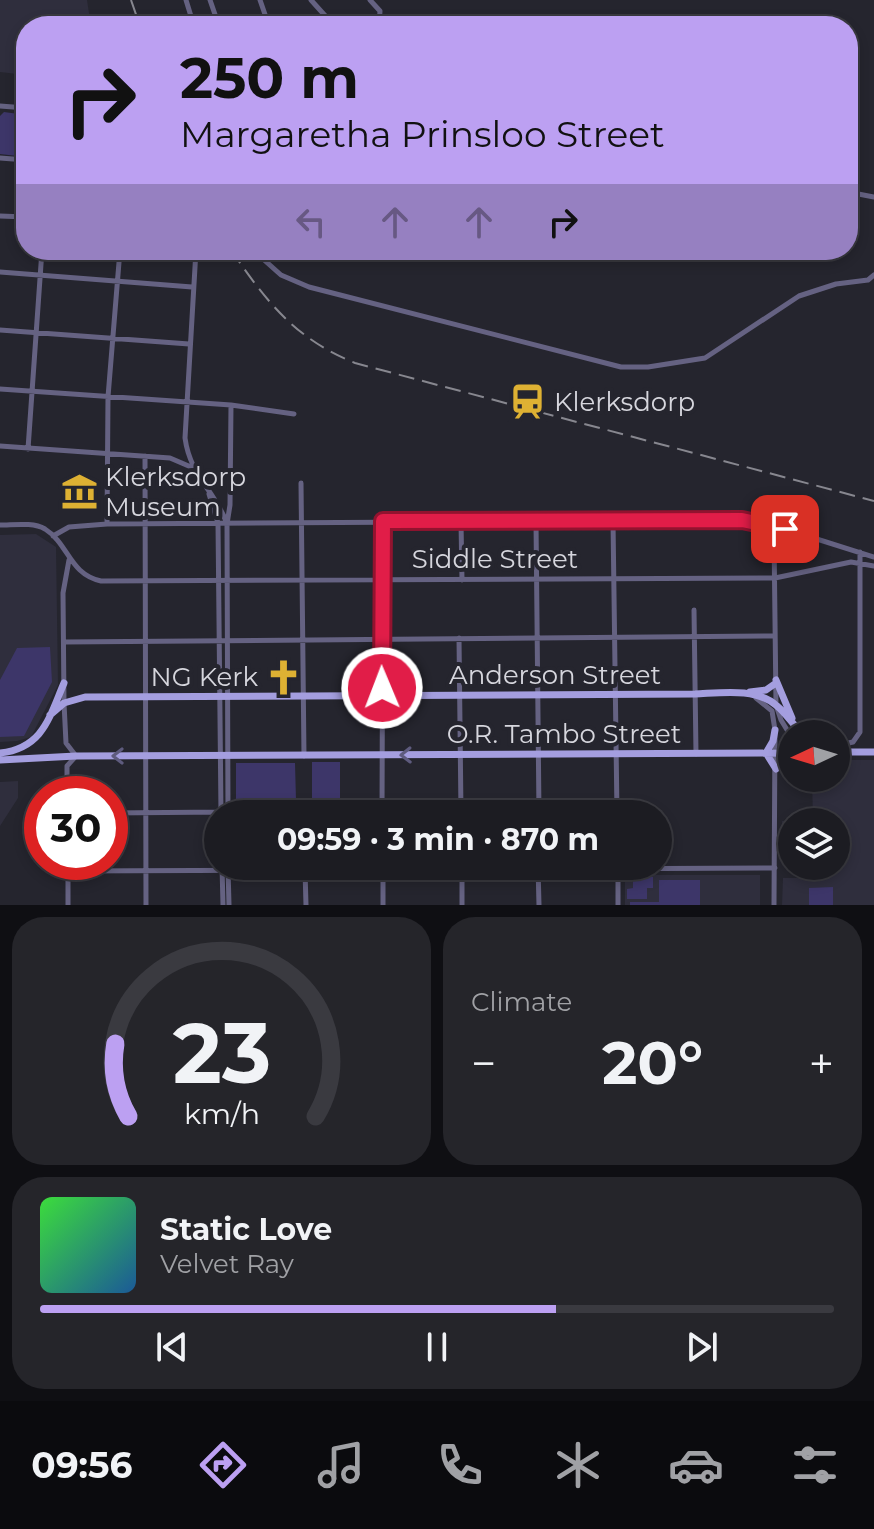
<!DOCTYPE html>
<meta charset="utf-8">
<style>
:root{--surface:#1c1c22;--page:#25252a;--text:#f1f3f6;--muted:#a0a1a5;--line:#3a3a40;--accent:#bca0f2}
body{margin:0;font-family:Montserrat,sans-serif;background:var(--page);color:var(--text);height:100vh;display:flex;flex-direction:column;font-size:30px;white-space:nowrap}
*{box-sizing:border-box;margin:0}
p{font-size:26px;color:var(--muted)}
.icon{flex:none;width:44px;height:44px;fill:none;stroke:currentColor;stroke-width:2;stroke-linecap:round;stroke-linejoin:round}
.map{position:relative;height:905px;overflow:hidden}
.drawer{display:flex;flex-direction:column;gap:12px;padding:12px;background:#0f0f13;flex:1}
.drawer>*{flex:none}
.top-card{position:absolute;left:16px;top:16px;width:842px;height:244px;border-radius:32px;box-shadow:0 4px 12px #0003,0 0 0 2px var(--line);background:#bca0f2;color:#111;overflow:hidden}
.needle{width:52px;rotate:266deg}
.controls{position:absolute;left:778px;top:720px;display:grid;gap:16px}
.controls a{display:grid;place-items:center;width:72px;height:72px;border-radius:50%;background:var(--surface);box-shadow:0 4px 12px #0003,0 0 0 2px var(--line);font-size:40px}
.speed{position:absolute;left:24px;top:776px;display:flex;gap:16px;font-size:40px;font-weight:700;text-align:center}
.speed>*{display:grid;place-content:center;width:104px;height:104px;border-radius:50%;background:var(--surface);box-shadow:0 4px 12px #0003,0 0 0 2px var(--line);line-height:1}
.speed .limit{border:12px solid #d22;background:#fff;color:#111}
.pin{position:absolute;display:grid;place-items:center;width:68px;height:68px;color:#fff;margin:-34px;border-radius:16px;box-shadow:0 4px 12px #0006}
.me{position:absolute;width:88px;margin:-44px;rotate:359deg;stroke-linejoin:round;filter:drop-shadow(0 0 6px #0008)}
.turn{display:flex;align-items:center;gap:28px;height:168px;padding:0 32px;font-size:36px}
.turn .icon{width:104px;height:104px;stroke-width:2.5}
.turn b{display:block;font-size:56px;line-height:68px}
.lanes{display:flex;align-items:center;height:76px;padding:0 32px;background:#0003;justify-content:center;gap:40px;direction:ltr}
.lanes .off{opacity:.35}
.big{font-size:60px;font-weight:700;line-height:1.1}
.drawer .widget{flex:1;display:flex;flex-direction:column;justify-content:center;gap:12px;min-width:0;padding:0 28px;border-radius:32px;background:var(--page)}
.drawer .dial{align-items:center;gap:0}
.dial svg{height:208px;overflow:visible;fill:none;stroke:var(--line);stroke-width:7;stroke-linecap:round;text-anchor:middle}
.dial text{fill:var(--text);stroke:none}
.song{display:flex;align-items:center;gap:24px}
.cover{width:96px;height:96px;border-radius:12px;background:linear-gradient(135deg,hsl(120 70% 55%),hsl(210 70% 35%))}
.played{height:8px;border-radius:4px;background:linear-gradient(90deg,var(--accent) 65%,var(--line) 65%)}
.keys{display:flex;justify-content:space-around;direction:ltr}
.heat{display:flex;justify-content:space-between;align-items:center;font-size:44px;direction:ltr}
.drawer .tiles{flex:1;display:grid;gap:12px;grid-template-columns:1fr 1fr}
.widget:last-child{grid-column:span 2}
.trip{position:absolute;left:204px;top:800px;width:468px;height:80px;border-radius:40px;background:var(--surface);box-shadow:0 4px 12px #0003,0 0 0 2px var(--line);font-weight:700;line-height:80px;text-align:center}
.dock{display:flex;height:128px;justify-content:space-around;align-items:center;background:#0b0b0e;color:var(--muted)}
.dock .icon{width:56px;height:56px}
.dock .current{color:var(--accent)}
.dock b{font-size:36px;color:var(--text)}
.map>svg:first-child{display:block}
.built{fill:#2f2e3d}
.green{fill:#3d3669}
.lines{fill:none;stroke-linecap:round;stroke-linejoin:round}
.minor{stroke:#656282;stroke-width:5}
.major{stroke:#a49edf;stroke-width:7}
.rail{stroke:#87878f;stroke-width:2;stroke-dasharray:16 8;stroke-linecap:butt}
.oneway{stroke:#5e5b7e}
.route-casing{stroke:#92132f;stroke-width:20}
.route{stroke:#e11d48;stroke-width:14}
.labels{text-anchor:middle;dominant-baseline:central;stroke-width:8;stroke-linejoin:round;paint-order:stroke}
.poi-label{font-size:26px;fill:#d6d6dd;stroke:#25252e;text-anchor:start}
.street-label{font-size:26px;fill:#d6d6dd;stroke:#25252e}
</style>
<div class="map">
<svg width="874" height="905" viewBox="0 0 874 905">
<rect width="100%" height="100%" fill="#25252e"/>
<path class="built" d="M0,0H87L91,26H26V75L0,72Z
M36,534L56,547L58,685L31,737L17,741L0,742V535Z
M836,760H874V905H782L783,878H813L814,866H836V822H792V861H783L782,821L813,820L812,778H836Z
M18,781V798L0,826V782Z
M625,875H760V905H625Z"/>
<path class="green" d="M4,112L26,115V157L0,154V116Z
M50,647L52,682L24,736L0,737V680L17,648Z
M312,762H340V814H236V763H295L296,800H312Z
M633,877H653V888H647V899H627V889L633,888Z
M659,880H700V905H630V902H659Z
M833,887V905H809V888Z"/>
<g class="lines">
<path class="minor" d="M186,0L194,26
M210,0L219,26
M260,0L269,26
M311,0L329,20V26
M370,0L380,11L379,26
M0,106L26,108
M0,158L26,160
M848,192L874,197
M0,216L26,217
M196,250L185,438C190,475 213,489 226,521
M253,250L281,275L309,287L621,367H648L705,358L799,296L836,284L868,280L874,275
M0,272L192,287
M0,330L189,344
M0,389L231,405L294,414
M0,446L170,458L191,467
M28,449L42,250
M145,456L146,905
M301,483L304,756
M209,494L218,523L221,814
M613,521L617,814
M461,522L462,580
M536,522L539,814
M107,524L108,397L120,250
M0,525C14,525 33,522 45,529C69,544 69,574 101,581L775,578L851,562L874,566
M767,525L774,537L776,705L781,720L792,738
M53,536L69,527L107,524L742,520L763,522L874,557
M694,610L696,754
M459,638L461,813
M64,642L775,636
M756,698L772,711L775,730L774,905
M836,746L853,742L860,732V552
M67,794V766L76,756L66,743L64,703L63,593L69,560
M110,813L223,812
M382,813L617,811
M228,814L227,524L230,505L231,405
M382,814L383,521
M68,862L72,871L68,880V905
M222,866L223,905
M383,866V905
M538,866L539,905
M228,867L229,905
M462,867V905
M618,867V905
M305,870L306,905
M72,871L775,868"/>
<path class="major" d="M776,680L792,718
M750,692L766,690L776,683
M50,715L64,703L85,697L695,694C720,693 756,687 777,706C787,714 793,726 804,734
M775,730L773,741L766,753L776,769
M836,752H874
M0,753C43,748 49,718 64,683
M0,760L76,756L792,753"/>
<path class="rail" d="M131,0L140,26
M231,250C266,301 295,339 355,363L874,501"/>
</g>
<defs><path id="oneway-chevron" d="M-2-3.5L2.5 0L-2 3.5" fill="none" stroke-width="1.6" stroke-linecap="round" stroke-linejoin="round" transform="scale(2)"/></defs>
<g class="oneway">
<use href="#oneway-chevron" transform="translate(406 755) rotate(179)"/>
<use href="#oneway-chevron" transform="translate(118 756) rotate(180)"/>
</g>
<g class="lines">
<defs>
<path id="route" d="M382,688L383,521L742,520L785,529"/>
</defs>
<use href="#route" class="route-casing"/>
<use href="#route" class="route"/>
</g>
<defs>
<symbol id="station-bare" viewBox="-9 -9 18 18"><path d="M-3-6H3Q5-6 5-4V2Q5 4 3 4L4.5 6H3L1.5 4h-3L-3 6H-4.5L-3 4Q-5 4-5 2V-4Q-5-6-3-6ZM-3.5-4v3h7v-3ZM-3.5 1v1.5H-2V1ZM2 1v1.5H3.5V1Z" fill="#deb133" stroke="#25252e" stroke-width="2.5" paint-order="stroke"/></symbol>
<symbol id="museum-bare" viewBox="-9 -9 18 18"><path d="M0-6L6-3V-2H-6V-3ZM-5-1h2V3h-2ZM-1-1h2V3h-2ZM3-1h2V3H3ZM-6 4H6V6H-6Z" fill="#deb133" stroke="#25252e" stroke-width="2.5" paint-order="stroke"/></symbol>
<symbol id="church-bare" viewBox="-9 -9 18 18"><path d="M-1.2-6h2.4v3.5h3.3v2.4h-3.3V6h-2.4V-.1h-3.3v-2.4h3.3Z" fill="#deb133" stroke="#25252e" stroke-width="2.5" paint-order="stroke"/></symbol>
</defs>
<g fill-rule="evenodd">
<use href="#station-bare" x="502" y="376" width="51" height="51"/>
<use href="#museum-bare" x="54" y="466" width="51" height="51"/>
<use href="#church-bare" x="258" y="652" width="51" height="51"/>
</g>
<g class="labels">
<g class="poi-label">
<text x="554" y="402">Klerksdorp</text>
<text x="105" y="477">Klerksdorp<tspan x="105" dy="30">Museum</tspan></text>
<text x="258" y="677" text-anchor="end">NG Kerk</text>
</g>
<g class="street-label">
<text x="495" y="559">Siddle Street</text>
<text x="555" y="675">Anderson Street</text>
<text x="564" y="734">O.R. Tambo Street</text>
</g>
</g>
</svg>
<div class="controls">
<a><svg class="needle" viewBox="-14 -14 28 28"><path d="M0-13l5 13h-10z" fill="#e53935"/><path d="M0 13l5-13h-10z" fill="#a0a1a5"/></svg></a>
<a><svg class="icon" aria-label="layers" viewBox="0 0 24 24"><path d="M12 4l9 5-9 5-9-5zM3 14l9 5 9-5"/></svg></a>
</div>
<div class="speed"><div class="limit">30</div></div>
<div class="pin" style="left:785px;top:529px;background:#d93025"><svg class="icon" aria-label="arrive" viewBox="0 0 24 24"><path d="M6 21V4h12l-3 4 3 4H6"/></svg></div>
<svg class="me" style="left:382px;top:688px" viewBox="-20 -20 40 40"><circle r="17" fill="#e11d48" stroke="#fff" stroke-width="3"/><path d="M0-11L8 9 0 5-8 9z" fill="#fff"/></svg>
<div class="trip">09:59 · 3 min · 870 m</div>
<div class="top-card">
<div class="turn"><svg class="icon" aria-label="right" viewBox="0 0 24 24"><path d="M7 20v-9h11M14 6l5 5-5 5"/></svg><div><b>250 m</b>Margaretha Prinsloo Street</div></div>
<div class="lanes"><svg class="icon off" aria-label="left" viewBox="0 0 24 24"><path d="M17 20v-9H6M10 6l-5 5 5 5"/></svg><svg class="icon off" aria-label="ahead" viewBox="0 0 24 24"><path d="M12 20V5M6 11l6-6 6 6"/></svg><svg class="icon off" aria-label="ahead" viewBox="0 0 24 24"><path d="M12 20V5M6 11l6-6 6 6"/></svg><svg class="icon" aria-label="right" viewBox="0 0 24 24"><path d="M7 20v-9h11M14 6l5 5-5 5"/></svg></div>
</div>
</div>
<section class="drawer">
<div class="tiles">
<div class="widget dial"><svg viewBox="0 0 100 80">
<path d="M14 69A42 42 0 1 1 86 69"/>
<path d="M14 69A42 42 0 0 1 9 41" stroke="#bca0f2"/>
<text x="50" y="56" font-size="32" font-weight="700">23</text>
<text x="50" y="72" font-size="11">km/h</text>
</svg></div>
<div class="widget"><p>Climate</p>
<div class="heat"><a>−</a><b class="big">20°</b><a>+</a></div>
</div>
<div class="widget">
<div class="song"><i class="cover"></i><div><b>Static Love</b><p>Velvet Ray</p></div></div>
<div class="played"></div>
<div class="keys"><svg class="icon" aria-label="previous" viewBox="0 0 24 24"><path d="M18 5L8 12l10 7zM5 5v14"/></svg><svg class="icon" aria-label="pause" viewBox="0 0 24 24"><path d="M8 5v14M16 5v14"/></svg><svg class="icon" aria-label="next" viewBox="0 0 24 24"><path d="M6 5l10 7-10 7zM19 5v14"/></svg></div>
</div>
</div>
</section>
<nav class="dock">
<b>09:56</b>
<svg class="icon current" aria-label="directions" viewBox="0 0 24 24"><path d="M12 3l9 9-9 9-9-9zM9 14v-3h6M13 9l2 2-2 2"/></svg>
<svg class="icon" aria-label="music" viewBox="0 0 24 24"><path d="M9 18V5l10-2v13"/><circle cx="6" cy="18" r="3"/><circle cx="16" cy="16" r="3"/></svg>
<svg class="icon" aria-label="phone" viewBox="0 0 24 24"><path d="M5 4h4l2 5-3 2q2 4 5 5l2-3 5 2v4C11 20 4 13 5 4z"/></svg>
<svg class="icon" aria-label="climate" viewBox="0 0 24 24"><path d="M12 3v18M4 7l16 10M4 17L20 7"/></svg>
<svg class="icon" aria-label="car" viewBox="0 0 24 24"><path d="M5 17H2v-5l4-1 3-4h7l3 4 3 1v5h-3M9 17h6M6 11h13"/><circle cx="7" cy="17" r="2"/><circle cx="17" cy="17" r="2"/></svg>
<svg class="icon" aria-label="filters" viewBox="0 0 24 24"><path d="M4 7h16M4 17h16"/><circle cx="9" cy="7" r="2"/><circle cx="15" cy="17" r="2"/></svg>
</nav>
